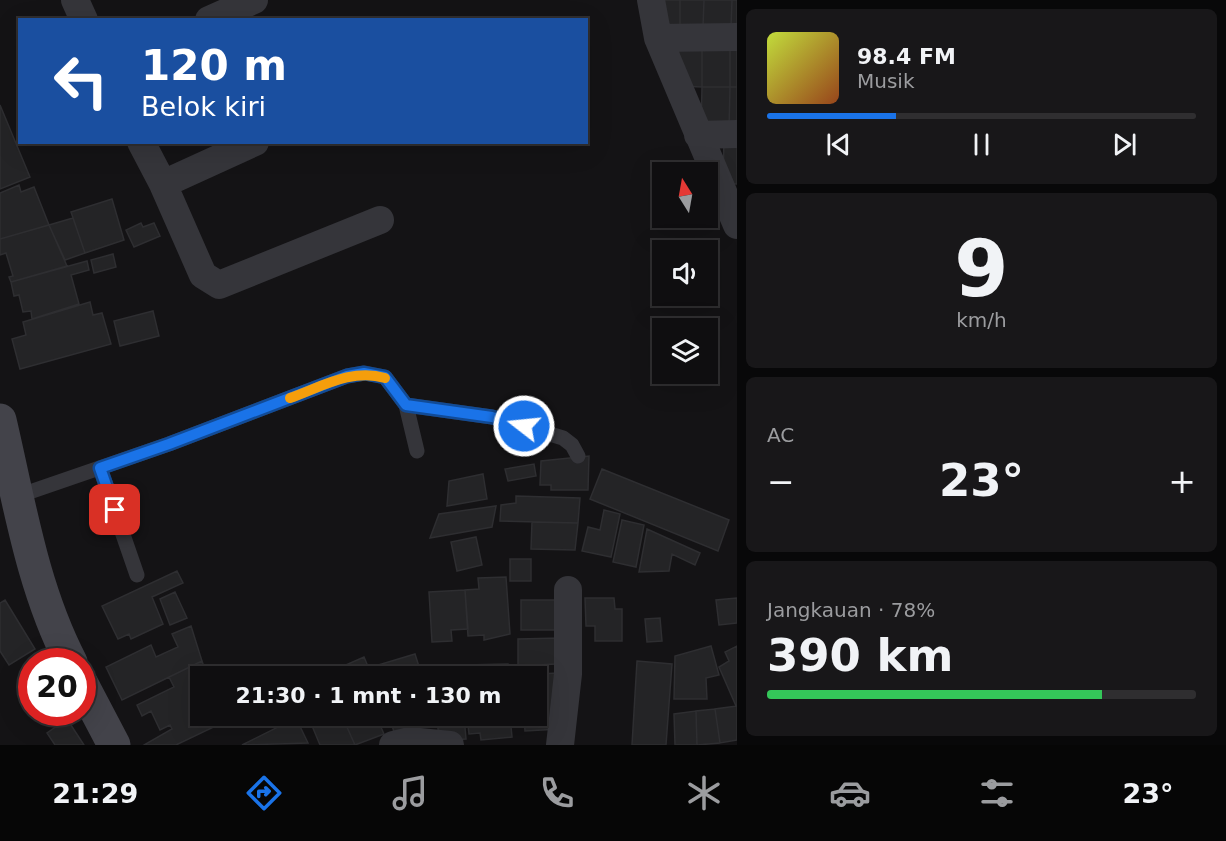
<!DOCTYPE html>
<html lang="id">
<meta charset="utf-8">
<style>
:root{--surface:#0f0e10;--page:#181719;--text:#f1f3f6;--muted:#9b9c9f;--line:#2f2e30;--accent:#1a73e8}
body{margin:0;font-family:"DejaVu Sans",sans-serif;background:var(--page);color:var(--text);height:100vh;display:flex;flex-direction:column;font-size:22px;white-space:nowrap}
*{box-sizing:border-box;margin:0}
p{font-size:20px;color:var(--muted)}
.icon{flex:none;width:33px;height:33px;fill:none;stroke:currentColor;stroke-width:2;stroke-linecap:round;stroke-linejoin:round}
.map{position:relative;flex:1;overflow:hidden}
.drawer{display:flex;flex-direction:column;gap:9px;padding:9px;background:#080809;width:489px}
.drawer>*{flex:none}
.hud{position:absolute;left:18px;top:18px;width:570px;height:126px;border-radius:0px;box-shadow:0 6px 24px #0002,0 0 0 2px var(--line);background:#1a4fa0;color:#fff;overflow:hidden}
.needle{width:39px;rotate:349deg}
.controls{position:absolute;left:652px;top:162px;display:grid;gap:12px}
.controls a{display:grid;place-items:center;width:66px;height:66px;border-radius:0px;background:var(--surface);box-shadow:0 6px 24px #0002,0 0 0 2px var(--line);font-size:30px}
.speed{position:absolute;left:18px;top:648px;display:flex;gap:12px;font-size:30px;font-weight:700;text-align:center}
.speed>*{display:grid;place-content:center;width:78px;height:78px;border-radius:50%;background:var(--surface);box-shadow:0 6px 24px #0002,0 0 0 2px var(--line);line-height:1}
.speed .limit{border:9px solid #d22;background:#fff;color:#111}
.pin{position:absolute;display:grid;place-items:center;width:51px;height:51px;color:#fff;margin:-26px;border-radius:12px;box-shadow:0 3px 9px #0006}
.me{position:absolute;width:66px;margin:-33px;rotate:286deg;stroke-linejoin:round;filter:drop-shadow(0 0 4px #0008)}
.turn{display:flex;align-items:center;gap:21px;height:126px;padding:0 24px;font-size:27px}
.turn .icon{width:78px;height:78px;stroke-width:2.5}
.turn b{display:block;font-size:42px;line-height:51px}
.big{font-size:45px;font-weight:700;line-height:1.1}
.drawer .card{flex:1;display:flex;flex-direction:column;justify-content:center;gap:9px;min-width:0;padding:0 21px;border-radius:9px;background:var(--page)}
.drawer .dial{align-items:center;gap:0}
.dial b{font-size:78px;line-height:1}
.song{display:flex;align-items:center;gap:18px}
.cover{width:72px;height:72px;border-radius:9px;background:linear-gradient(135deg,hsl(70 70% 55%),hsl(20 70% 35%))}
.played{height:6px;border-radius:3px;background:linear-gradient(90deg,var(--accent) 30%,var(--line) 30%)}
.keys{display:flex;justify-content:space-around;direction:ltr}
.heat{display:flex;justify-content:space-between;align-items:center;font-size:33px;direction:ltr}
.charge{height:9px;border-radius:4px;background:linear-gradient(90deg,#34c759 78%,var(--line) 0)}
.trip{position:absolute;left:190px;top:666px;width:357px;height:60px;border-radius:0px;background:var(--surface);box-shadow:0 6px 24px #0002,0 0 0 2px var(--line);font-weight:700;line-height:60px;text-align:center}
.dock{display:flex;height:96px;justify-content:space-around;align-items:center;background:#060606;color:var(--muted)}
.dock .icon{width:42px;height:42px}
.dock .active{color:var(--accent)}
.dock b{font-size:27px;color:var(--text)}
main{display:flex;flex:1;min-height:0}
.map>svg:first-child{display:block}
.building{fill:#242426;stroke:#2e2e31;stroke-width:1.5}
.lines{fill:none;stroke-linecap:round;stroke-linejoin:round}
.service{stroke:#35353a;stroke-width:15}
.minor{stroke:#35353a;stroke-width:28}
.secondary{stroke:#43434a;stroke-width:33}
.route-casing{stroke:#114b97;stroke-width:15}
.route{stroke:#1a73e8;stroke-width:10}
.slow{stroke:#f59e0b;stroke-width:10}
</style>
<main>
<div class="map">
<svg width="737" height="745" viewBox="0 0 737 745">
<rect width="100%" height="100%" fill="#141315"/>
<path class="building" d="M655,0H680V27L658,26Z
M680,0H704L703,27H680Z
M704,0H732L731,27H703Z
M732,0H737V27H731Z
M679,39H702V87L678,86Z
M702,39H730V87H702Z
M730,39H737V87H730Z
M702,87H730L729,129H701Z
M730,87H737V129H729Z
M0,105L30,177L0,189Z
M737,136V184H723L724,137Z
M19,185L21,192L34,187L49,225L0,239V193Z
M112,199L124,240L85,253L71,212Z
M73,218L85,253L65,260L49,225Z
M141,223L143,227L154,223L160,236L134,247L126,230Z
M49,225L67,266L11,282L9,277L13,276L6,253L0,255V239Z
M113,254L116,267L94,273L91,260Z
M87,261L89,270L71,275L79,304L32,319L31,311L23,312L19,295L14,296L11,282Z
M90,302L93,315L102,313L111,344L20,369L12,339L26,335L23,322Z
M153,311L159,336L120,346L114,321Z
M589,456L588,490H551V485H540L541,461Z
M534,464L536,476L508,481L505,469Z
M602,469L729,520L718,551L590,499Z
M483,474L487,499L447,506L449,481Z
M516,496L580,498L578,523L500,521L501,505L516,503Z
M496,506L492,527L430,538L439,514Z
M604,510L620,514L611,557L582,551L588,527L600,530Z
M622,520L644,525L636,567L613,562Z
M532,522L578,523L575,550L531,549Z
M647,529L700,553L695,565L672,554L669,571L639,572Z
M476,537L482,565L457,571L451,542Z
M510,559H531V581H510Z
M177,571L183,583L152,597L163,624L131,639L129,634L118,639L102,606Z
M506,577L510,634L484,640V635L468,636L465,590L479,589L478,578Z
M465,590L468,629L451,630L452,641L432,642L429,592Z
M175,592L187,618L170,625L160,599Z
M585,598H614L615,609H622V641H595V626H586Z
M737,598V623L719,625L716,600Z
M5,600L35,649L9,665L0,651V603Z
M521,600H556L561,630H521Z
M660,618L662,641L647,642L645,619Z
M191,626L202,661L122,700L106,667L151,645L156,657L178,647L172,634Z
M560,638L556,664L518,666V639Z
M711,646L719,675L706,678L707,699H674L675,656Z
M737,646V705L736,706L719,667L729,661L725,652Z
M415,654L422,676H378L375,666Z
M364,657L372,676H326L325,674Z
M202,661L207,676H201V716H216L220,724L176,745H144L172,729L170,725L160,730L151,711L142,716L137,705L174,687L169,677Z
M637,661L672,664L666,745H632Z
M508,664V676H465V665Z
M428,672H460V676H427Z
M557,673L560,729L525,731L524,716H537V676L522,675Z
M737,706V740L720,743L715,709Z
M715,709L720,743L697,745L696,711Z
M696,711L697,745H675L674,714Z
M308,716H342L355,745H320Z
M342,716H376L384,734L355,745Z
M389,716H429L432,723L395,735Z
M437,716H464L466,739L439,741Z
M467,716H510L512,737L481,740L480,733L469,734Z
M296,718L308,743L242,745Z
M67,719L84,745H55L47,733Z"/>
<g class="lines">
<path class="service" d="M406,405L492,417L540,431L563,438L572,445L578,456
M100,468L137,575
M18,496L169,444L347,376L365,373L385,377L406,405L417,451"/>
<path class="minor" d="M75,0L84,20
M651,0L658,38L737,225
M209,20L254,0
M658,38L737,37
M698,135L737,134
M141,142L163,184L203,275L219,285L380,220
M163,184L255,142
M393,745L409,741L450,745
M560,745L568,674V590"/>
<path class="secondary" d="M0,420C19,501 32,587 71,662
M82,684L114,745"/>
</g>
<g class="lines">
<defs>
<path id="route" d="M115,510L100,468L169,444L347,376L364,373L385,377L406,405L492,417L524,426"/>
</defs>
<use href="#route" class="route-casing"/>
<use href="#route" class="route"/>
<path class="slow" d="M290,398C321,387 352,368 385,378"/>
</g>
</svg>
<div class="controls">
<a><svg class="needle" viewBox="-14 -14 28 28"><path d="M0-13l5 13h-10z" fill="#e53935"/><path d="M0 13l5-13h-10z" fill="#9b9c9f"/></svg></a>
<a><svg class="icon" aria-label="sound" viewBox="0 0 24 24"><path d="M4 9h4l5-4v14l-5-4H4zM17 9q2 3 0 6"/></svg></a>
<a><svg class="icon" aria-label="layers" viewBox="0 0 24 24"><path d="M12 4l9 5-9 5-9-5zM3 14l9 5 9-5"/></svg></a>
</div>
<div class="speed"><div class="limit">20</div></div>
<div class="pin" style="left:115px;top:510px;background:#d93025"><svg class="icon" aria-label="arrive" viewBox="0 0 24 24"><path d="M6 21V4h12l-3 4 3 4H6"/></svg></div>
<svg class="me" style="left:524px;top:426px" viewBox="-20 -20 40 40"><circle r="17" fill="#1a73e8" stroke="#fff" stroke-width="3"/><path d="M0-11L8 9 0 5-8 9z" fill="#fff"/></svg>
<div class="trip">21:30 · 1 mnt · 130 m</div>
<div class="hud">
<div class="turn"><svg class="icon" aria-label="left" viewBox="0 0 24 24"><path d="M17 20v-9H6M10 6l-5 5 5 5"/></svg><div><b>120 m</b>Belok kiri</div></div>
</div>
</div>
<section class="drawer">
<div class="card">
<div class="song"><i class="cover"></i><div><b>98.4 FM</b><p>Musik</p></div></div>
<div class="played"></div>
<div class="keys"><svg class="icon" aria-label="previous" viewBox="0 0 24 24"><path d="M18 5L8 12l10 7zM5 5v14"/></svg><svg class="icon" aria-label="pause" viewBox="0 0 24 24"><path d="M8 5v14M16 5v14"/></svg><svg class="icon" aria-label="next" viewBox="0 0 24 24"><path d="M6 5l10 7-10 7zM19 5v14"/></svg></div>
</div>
<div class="card dial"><b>9</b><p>km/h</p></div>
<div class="card"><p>AC</p>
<div class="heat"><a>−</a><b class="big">23°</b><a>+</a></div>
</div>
<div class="card"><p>Jangkauan · 78%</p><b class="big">390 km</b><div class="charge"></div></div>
</section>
</main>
<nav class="dock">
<b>21:29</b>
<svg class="icon active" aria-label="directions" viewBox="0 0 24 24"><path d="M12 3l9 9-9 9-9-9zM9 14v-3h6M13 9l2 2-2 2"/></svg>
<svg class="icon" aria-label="music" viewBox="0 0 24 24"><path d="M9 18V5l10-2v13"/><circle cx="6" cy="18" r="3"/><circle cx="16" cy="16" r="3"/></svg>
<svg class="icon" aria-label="phone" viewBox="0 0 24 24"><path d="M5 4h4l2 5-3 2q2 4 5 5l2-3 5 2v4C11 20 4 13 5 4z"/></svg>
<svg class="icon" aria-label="climate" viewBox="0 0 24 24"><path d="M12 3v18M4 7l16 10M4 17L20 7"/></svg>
<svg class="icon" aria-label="car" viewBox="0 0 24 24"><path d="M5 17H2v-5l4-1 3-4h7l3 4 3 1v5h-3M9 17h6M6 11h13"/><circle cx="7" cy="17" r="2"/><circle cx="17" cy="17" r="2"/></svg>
<svg class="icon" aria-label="filters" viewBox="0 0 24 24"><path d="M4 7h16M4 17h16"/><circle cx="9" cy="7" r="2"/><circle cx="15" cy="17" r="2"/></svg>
<b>23°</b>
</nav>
